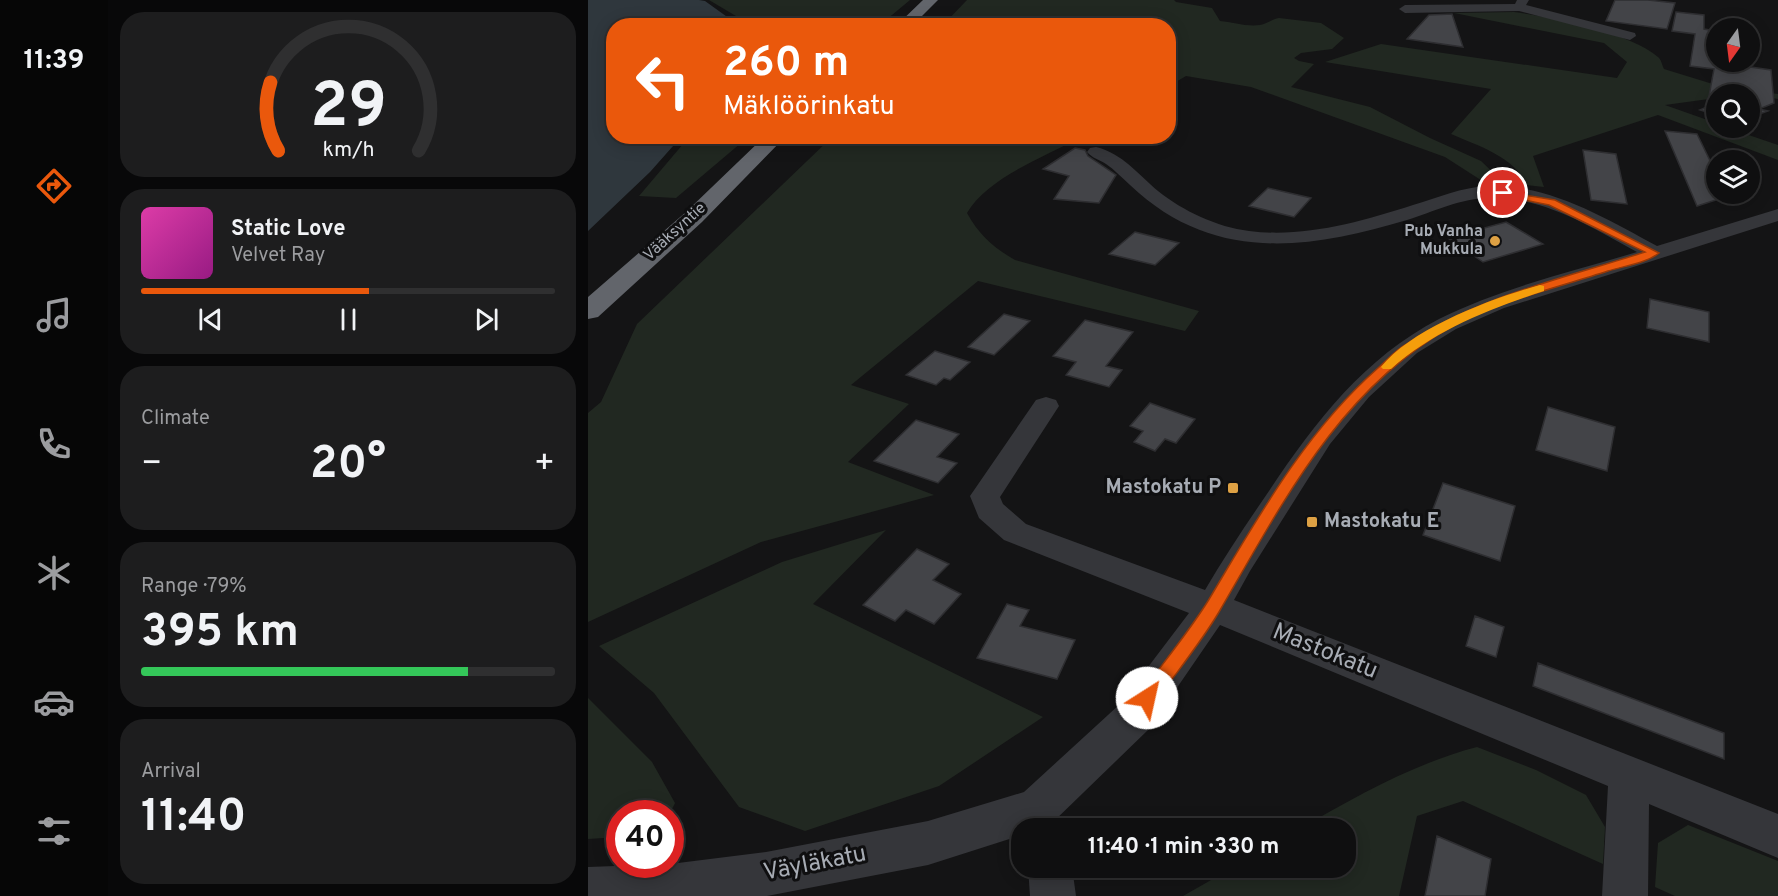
<!DOCTYPE html>
<meta charset="utf-8">
<style>
:root{--surface:#0f0f10;--page:#1d1d1e;--text:#f1f3f6;--muted:#9b9c9f;--line:#2f2f30;--accent:#ea580c}
body{margin:0;font-family:Overpass,sans-serif;background:var(--page);color:var(--text);height:100vh;display:flex;flex-direction:column;font-size:22px;white-space:nowrap}
*{box-sizing:border-box;margin:0}
p{font-size:20px;color:var(--muted)}
.icon{flex:none;width:33px;height:33px;fill:none;stroke:currentColor;stroke-width:2;stroke-linecap:round;stroke-linejoin:round}
.map{position:relative;flex:1;overflow:hidden}
.sheet{display:flex;flex-direction:column;gap:12px;padding:12px;background:#080809;width:480px}
.sheet>*{flex:none}
.guide{position:absolute;left:18px;top:18px;width:570px;height:126px;border-radius:24px;box-shadow:0 3px 15px #0003,0 0 0 2px var(--line);background:#ea580c;color:#fff;overflow:hidden}
.needle{width:39px;rotate:194deg}
.tools{position:absolute;left:1118px;top:18px;display:grid;gap:12px}
.tools a{display:grid;place-items:center;width:54px;height:54px;border-radius:50%;background:var(--surface);box-shadow:0 3px 15px #0003,0 0 0 2px var(--line);font-size:30px}
.speed{position:absolute;left:18px;top:800px;display:flex;gap:12px;font-size:30px;font-weight:700;text-align:center}
.speed>*{display:grid;place-content:center;width:78px;height:78px;border-radius:50%;background:var(--surface);box-shadow:0 3px 15px #0003,0 0 0 2px var(--line);line-height:1}
.speed .limit{border:9px solid #d22;background:#fff;color:#111}
.pin{position:absolute;display:grid;place-items:center;width:51px;height:51px;color:#fff;margin:-26px;border:3px solid #fff;border-radius:50%;box-shadow:0 2px 6px #0007}
.me{position:absolute;width:66px;margin:-33px;rotate:35deg;stroke-linejoin:round;filter:drop-shadow(0 0 4px #0008)}
.turn{display:flex;align-items:center;gap:21px;height:126px;padding:0 18px;font-size:27px}
.turn .icon{width:78px;height:78px;stroke-width:2.5}
.turn b{display:block;font-size:42px;line-height:51px}
.big{font-size:45px;font-weight:700;line-height:1.1}
.sheet .widget{flex:1;display:flex;flex-direction:column;justify-content:center;gap:9px;min-width:0;padding:0 21px;border-radius:24px;background:var(--page)}
.sheet .dial{align-items:center;gap:0}
.dial svg{height:156px;overflow:visible;fill:none;stroke:var(--line);stroke-width:7;stroke-linecap:round;text-anchor:middle}
.dial text{fill:var(--text);stroke:none}
.song{display:flex;align-items:center;gap:18px}
.cover{width:72px;height:72px;border-radius:9px;background:linear-gradient(135deg,hsl(320 70% 55%),hsl(310 70% 35%))}
.played{height:6px;border-radius:3px;background:linear-gradient(90deg,var(--accent) 55%,var(--line) 55%)}
.keys{display:flex;justify-content:space-around;direction:ltr}
.heat{display:flex;justify-content:space-between;align-items:center;font-size:33px;direction:ltr}
.charge{height:9px;border-radius:4px;background:linear-gradient(90deg,#34c759 79%,var(--line) 0)}
.trip{position:absolute;left:423px;top:818px;width:345px;height:60px;border-radius:24px;background:var(--surface);box-shadow:0 3px 15px #0003,0 0 0 2px var(--line);font-weight:700;line-height:60px;text-align:center}
main{display:flex;flex:1;min-height:0}
.tabs{display:flex;flex-direction:column;width:108px;justify-content:space-around;align-items:center;background:#060606;color:var(--muted)}
.tabs .icon{width:42px;height:42px}
.tabs .selected{color:var(--accent)}
.tabs b{font-size:27px;color:var(--text)}
.map>svg:first-child{display:block}
.green{fill:#212821}
.water{fill:#2f373d}
.building{fill:#434448;stroke:#2e2e31;stroke-width:1.5}
.lines{fill:none;stroke-linecap:round;stroke-linejoin:round}
.minor{fill:#35363a;fill-rule:evenodd}
.highway{fill:#62656b;fill-rule:evenodd}
.route{fill:#ea580c;stroke:#983908;stroke-width:1.5}
.slow{fill:#f59e0b}
.poi-dot{fill:#dea144;stroke:#0f0f10;stroke-width:2}
.labels{text-anchor:middle;dominant-baseline:central;stroke-width:6;stroke-linejoin:round;paint-order:stroke}
.far-street-label{font-size:16px;fill:#a7acb4;stroke:#0f0f10}
.far-poi-label{font-size:16px;font-weight:bold;fill:#a7acb4;stroke:#0f0f10;text-anchor:end}
.poi-label{font-size:20px;font-weight:bold;fill:#a7acb4;stroke:#0f0f10;text-anchor:end}
.near-street-label{font-size:24px;fill:#a7acb4;stroke:#0f0f10}
</style>
<main>
<nav class="tabs">
<b>11:39</b>
<svg class="icon selected" aria-label="directions" viewBox="0 0 24 24"><path d="M12 3l9 9-9 9-9-9zM9 14v-3h6M13 9l2 2-2 2"/></svg>
<svg class="icon" aria-label="music" viewBox="0 0 24 24"><path d="M9 18V5l10-2v13"/><circle cx="6" cy="18" r="3"/><circle cx="16" cy="16" r="3"/></svg>
<svg class="icon" aria-label="phone" viewBox="0 0 24 24"><path d="M5 4h4l2 5-3 2q2 4 5 5l2-3 5 2v4C11 20 4 13 5 4z"/></svg>
<svg class="icon" aria-label="climate" viewBox="0 0 24 24"><path d="M12 3v18M4 7l16 10M4 17L20 7"/></svg>
<svg class="icon" aria-label="car" viewBox="0 0 24 24"><path d="M5 17H2v-5l4-1 3-4h7l3 4 3 1v5h-3M9 17h6M6 11h13"/><circle cx="7" cy="17" r="2"/><circle cx="17" cy="17" r="2"/></svg>
<svg class="icon" aria-label="filters" viewBox="0 0 24 24"><path d="M4 7h16M4 17h16"/><circle cx="9" cy="7" r="2"/><circle cx="15" cy="17" r="2"/></svg>
</nav>
<section class="sheet">
<div class="widget dial"><svg viewBox="0 0 100 80">
<path d="M14 69A42 42 0 1 1 86 69"/>
<path d="M14 69A42 42 0 0 1 10 34" stroke="#ea580c"/>
<text x="50" y="56" font-size="32" font-weight="700">29</text>
<text x="50" y="72" font-size="11">km/h</text>
</svg></div>
<div class="widget">
<div class="song"><i class="cover"></i><div><b>Static Love</b><p>Velvet Ray</p></div></div>
<div class="played"></div>
<div class="keys"><svg class="icon" aria-label="previous" viewBox="0 0 24 24"><path d="M18 5L8 12l10 7zM5 5v14"/></svg><svg class="icon" aria-label="pause" viewBox="0 0 24 24"><path d="M8 5v14M16 5v14"/></svg><svg class="icon" aria-label="next" viewBox="0 0 24 24"><path d="M6 5l10 7-10 7zM19 5v14"/></svg></div>
</div>
<div class="widget"><p>Climate</p>
<div class="heat"><a>−</a><b class="big">20°</b><a>+</a></div>
</div>
<div class="widget"><p>Range · 79%</p><b class="big">395 km</b><div class="charge"></div></div>
<div class="widget"><p>Arrival</p><b class="big">11:40</b></div>
</section>
<div class="map">
<svg width="1190" height="896" viewBox="0 0 1190 896">
<rect width="100%" height="100%" fill="#141415"/>
<path class="green" d="M121,0H322L292,25L151,26L153,19Z
M379,0H586L588,2L624,8L632,21C644,22 659,27 672,25C679,24 684,19 691,18L733,23L756,38L744,49L713,53L706,58L711,61L726,64L703,87L782,107L842,138L893,161L918,185L899,184L857,157L663,87L598,76L581,86L580,26L355,25Z
M926,12C964,17 1041,32 1070,57C1073,59 1074,65 1076,69L1128,85L1190,94V99L1162,94H1128V98L1077,105L1128,123V128H1140L1190,145V160L1070,115L945,156L956,187L938,185C928,157 888,145 863,134L903,89L737,62L793,44L1029,78L1039,62L1016,43L866,13Z
M101,137H160L88,198L51,196Z
M244,137H493C457,157 400,177 379,213C391,235 406,248 427,260L611,311L597,331L390,281L263,385L321,404L260,462L346,495L173,542L0,622V413L13,402L49,324Z
M298,530L225,604L455,717L351,786L217,831L151,807L66,693L11,646L194,562Z
M0,698L64,762L87,803L82,813H32L31,837L0,839Z
M889,747L948,770L998,795L1017,827L1015,864L875,801L829,816L811,896H595L646,867H758V828H713C769,796 827,763 889,747Z
M1100,825L1190,861V896H1087L1067,887L1070,843Z"/>
<path class="water" d="M0,0H111L117,1L142,19L139,25L26,26V136L93,137L62,172L0,231Z"/>
<path class="building" d="M1027,0H1060L1087,3L1079,29L1018,21Z
M1088,12L1116,15V29L1128,31V62L1183,70L1186,103L1171,109L1180,111L1161,118V94H1128V115L1112,110L1119,107L1126,69L1102,66L1107,34L1084,31Z
M864,14L875,47L819,39L841,15Z
M1077,131L1109,134L1128,173V200L1109,206Z
M487,148L497,150L500,156L528,175L511,203L466,199L481,176L455,169Z
M995,150L1028,154L1039,204L1003,200Z
M680,188L723,198L706,217L661,206Z
M918,222L955,244L895,262L860,238Z
M547,232L591,243L567,265L521,254Z
M1062,299L1121,312V342L1059,328Z
M416,314L442,321L406,355L380,347Z
M497,320L545,332L518,366L534,370L521,387L478,375L488,362L465,356Z
M347,351L382,362L362,380L356,378L348,385L318,375Z
M562,403L607,419L588,443L577,439L567,451L546,442L555,431L542,426Z
M960,407L1027,427L1019,471L948,450Z
M328,420L371,434L349,457L369,463L350,483L286,461Z
M855,483L927,506L912,561L835,535Z
M329,549L361,564L345,580L373,594L346,624L318,610L307,621L275,605Z
M419,604L441,610L432,626L487,640L469,679L389,658Z
M887,616L916,627L908,657L878,646Z
M950,663L1136,733V759L945,686Z
M849,836L903,859L897,896H837Z"/>
<g class="lines">
<path class="minor" d="M929,0H941L938,5L1047,33L1048,36L1042,40L931,11L817,13L811,9L817,5L927,4Z
M508,147C534,153 551,175 570,191C595,211 629,227 661,231C716,238 772,222 825,205C849,198 874,187 900,186C961,184 1017,218 1069,246L1190,209V221L916,308L868,329L829,353L781,397L742,444L662,571L646,600L1190,814V858L1061,804L1060,896H1014L1020,786L632,625L560,730L463,824L453,828H434V835L340,865L179,896H0V867L82,864L178,852L340,821L436,792L532,704L601,613L416,540L391,518L382,496L448,400L458,397L468,400L471,406L412,497L415,504L438,524L617,590C637,556 659,523 681,491C727,422 776,358 851,319C913,288 983,272 1049,252C1003,227 956,197 902,198C873,198 845,212 819,220C719,250 624,263 542,185C534,178 527,170 518,164C512,160 504,158 499,152L502,148Z
M440,867H484L488,896H442Z"/>
<path class="highway" d="M335,0H350L324,26H308Z
M177,136H198L114,222L10,317L0,319V297L98,212Z"/>
</g>
<path class="route" d="M911,191L967,200L1071,253C1059,263 1036,266 1020,271C968,288 911,301 863,327C751,389 693,506 631,612C612,644 587,674 566,704L559,707L553,704L550,698L553,693C575,663 600,633 620,601C669,519 717,432 790,368C799,360 807,351 817,345C888,297 977,278 1057,252L961,205L911,195Z"/>
<path class="slow" d="M952,285L956,286V291C901,309 847,330 803,369H795L793,367C824,328 905,298 952,285Z"/>
<g class="poi-dot">
<circle cx="907" cy="241" r="6"/>
<rect x="639" y="482" width="12" height="12" rx="3"/>
<rect x="718" y="516" width="12" height="12" rx="3"/>
</g>
<g class="labels">
<g class="far-street-label">
<text transform="translate(87 232) rotate(-42)">Vääksyntie</text>
</g>
<g class="far-poi-label">
<text x="895" y="232">Pub Vanha<tspan x="895" dy="18">Mukkula</tspan></text>
</g>
<g class="poi-label">
<text x="633" y="488">Mastokatu P</text>
<text x="736" y="522" text-anchor="start">Mastokatu E</text>
</g>
<g class="near-street-label">
<text transform="translate(737 652) rotate(22)">Mastokatu</text>
<text transform="translate(227 864) rotate(-11)">Väyläkatu</text>
</g>
</g>
</svg>
<div class="tools">
<a><svg class="needle" viewBox="-14 -14 28 28"><path d="M0-13l5 13h-10z" fill="#e53935"/><path d="M0 13l5-13h-10z" fill="#9b9c9f"/></svg></a>
<a><svg class="icon" aria-label="search" viewBox="0 0 24 24"><circle cx="10" cy="10" r="6"/><path d="M15 15l6 6"/></svg></a>
<a><svg class="icon" aria-label="layers" viewBox="0 0 24 24"><path d="M12 4l9 5-9 5-9-5zM3 14l9 5 9-5"/></svg></a>
</div>
<div class="speed"><div class="limit">40</div></div>
<div class="pin" style="left:915px;top:193px;background:#d93025"><svg class="icon" aria-label="arrive" viewBox="0 0 24 24"><path d="M6 21V4h12l-3 4 3 4H6"/></svg></div>
<svg class="me" style="left:559px;top:698px" viewBox="-20 -20 40 40"><circle r="19" fill="#fff"/><path d="M0-13L10 11 0 6-10 11z" fill="#ea580c"/></svg>
<div class="trip">11:40 · 1 min · 330 m</div>
<div class="guide">
<div class="turn"><svg class="icon" aria-label="left" viewBox="0 0 24 24"><path d="M17 20v-9H6M10 6l-5 5 5 5"/></svg><div><b>260 m</b>Mäklöörinkatu</div></div>
</div>
</div>
</main>
